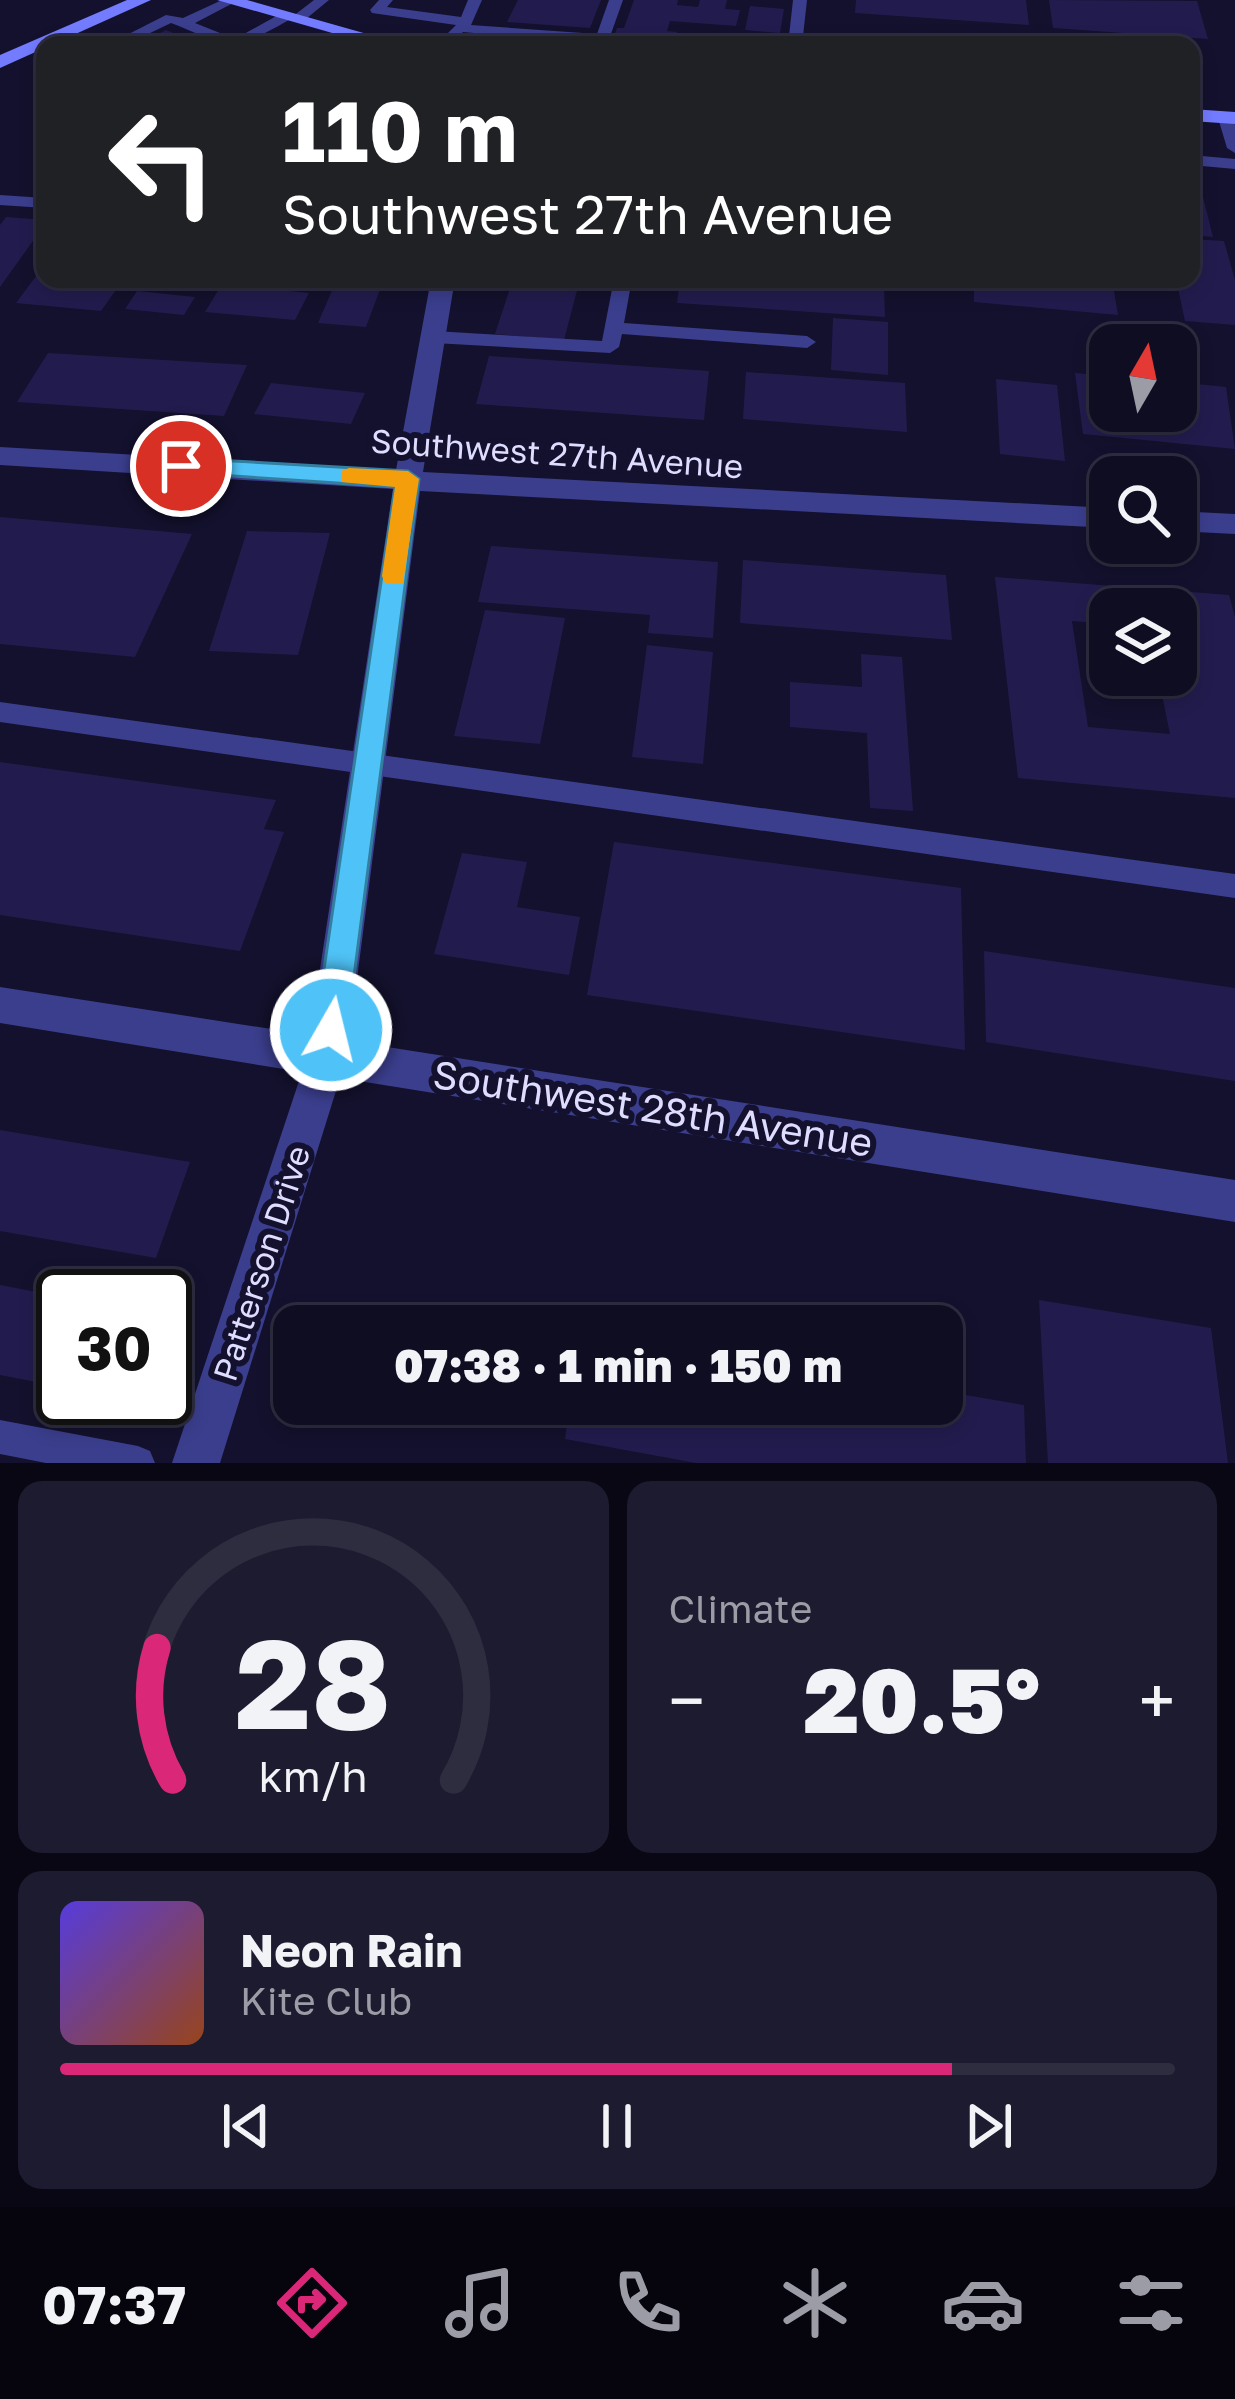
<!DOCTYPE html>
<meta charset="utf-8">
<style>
:root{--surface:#0e0d22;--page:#1c1b2f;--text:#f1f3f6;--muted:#9b9ca5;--line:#2e2d40;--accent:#db2777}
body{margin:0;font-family:"Golos Text",sans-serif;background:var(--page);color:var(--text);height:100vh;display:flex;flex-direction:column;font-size:45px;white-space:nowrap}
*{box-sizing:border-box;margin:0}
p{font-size:39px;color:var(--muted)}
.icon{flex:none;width:66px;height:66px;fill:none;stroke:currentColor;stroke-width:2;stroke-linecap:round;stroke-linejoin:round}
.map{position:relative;height:1463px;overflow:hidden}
.panel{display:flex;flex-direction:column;gap:18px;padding:18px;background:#080713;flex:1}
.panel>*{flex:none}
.hud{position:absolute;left:36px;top:36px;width:1164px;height:252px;border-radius:24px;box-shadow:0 6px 18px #0003,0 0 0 3px var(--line);background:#202124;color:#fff;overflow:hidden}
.needle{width:78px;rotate:9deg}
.buttons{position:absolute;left:1089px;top:324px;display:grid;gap:24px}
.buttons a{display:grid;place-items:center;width:108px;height:108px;border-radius:24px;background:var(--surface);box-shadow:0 6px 18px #0003,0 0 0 3px var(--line);font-size:60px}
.speed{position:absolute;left:36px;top:1269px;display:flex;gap:24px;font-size:60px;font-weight:700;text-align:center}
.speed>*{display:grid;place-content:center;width:156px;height:156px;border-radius:50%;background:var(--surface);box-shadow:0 6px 18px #0003,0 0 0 3px var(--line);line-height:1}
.speed .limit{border:6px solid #111;border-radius:18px;background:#fff;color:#111}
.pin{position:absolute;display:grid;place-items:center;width:102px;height:102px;color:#fff;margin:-51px;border:6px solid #fff;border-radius:50%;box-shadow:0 3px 12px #0007}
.me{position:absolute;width:132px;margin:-66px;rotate:8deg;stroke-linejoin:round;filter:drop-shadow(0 0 9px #0008)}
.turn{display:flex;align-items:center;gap:42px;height:252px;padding:0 48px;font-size:54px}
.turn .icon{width:156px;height:156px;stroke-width:2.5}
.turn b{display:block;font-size:84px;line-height:102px}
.big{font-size:90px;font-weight:800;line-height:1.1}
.panel .widget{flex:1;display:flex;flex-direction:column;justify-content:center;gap:18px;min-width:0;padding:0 42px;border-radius:24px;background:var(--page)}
.panel .dial{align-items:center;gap:0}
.dial svg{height:312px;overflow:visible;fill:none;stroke:var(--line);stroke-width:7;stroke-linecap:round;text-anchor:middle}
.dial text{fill:var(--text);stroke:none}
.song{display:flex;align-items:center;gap:36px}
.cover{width:144px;height:144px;border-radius:18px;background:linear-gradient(135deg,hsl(250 70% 55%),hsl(20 70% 35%))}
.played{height:12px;border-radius:6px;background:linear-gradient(90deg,var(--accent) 80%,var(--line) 80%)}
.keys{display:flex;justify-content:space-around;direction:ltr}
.heat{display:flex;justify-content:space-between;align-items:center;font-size:66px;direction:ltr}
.panel .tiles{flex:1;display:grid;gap:18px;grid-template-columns:1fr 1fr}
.widget:last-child{grid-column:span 2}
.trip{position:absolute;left:273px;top:1305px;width:690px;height:120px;border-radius:24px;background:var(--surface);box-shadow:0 6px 18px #0003,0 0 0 3px var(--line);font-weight:800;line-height:120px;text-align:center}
.menu{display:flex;height:192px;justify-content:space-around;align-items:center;background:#06050e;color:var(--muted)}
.menu .icon{width:84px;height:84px}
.menu .selected{color:var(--accent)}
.menu b{font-size:54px;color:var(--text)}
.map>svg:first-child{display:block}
.building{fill:#221c4e;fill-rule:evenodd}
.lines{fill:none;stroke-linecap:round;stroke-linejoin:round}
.service{fill:#3b3e8d;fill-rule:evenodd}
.minor{fill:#3b3e8d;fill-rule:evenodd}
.secondary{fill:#737bff;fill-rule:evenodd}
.route{fill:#4fc3f7;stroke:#337fa1;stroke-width:3}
.slow{fill:#f59e0b}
.labels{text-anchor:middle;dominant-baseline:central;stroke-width:12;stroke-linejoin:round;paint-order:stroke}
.street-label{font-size:33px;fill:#dedcff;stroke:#13112d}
.near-street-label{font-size:39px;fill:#dedcff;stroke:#13112d}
</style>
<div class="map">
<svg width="1235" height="1463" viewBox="0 0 1235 1463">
<rect width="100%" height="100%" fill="#13112d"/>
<path class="building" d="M518,0H601L590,28L507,22Z
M634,0H678L677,5L698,7L700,0H727L725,9L740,10L736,26L670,21L667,31L677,32L673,45H611L617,28H624Z
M856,0H1026L1029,25L855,13Z
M1049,0L1197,1L1208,39L1053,28Z
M750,6L784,9L780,33L745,30Z
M166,30L187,39L175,45H136Z
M1191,196L1203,197L1213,237L1191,235Z
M6,217L45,220V224L0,287V225Z
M1191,239L1224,241L1235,280V325L1185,321L1176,279H1191Z
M39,272L45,273V279L123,280L101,311L16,303Z
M337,279H384L366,327L318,323Z
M513,279H580L564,340L495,334Z
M680,279L884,287L885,317L677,303Z
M974,279H1112L1118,315L974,302Z
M222,284L309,293L295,320L205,312Z
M137,291L195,297L184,315L125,309Z
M833,318L888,322V375L831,370Z
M48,353L247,365L224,416L17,402Z
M489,356L709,371L704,420L476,404Z
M746,372L905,383L907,432L743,419Z
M1075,373L1110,376V411H1176V382L1226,387L1235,449L1083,434Z
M996,379L1057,385L1065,461L1000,454Z
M271,383L365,393L351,424L254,414Z
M0,517L192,534L135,657L0,644Z
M247,531L330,533L298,655L209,651Z
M491,546L718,562L713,638L648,633L650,615L478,602Z
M743,560L946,575L952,640L740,623Z
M995,577L1229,595L1235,617V798L1018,778ZM1110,609H1176V675H1158L1170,734L1088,727L1072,621L1110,624Z
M485,610L565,618L540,744L454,736Z
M647,645L713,652L703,764L632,757Z
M861,654L902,657L913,811L870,808L867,733L790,727V682L862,687Z
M0,762L276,800L264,829L284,832L240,951L0,915Z
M614,842L961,888L965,1050L587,995Z
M462,853L527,862L517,907L580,917L569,975L434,954Z
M984,951L1235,988V1081L986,1042Z
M0,1130L190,1162L156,1258L0,1231Z
M0,1285L63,1297V1387L0,1375Z
M1039,1300L1211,1328L1228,1463H1048Z
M942,1391L1024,1405L1026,1463H696L565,1439L570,1404H942Z"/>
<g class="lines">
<path class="service" d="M222,0L237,1L195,23L235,39L280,14L292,17L314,0H329L301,23L289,20C228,54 235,48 171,23L125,45H107L166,15L183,18Z
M379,0H393L387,7L461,17L468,0H482L471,25L597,34L609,0H623L607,45L463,32L451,45H436L456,25L372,13L370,10Z
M793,0H807L802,45H788Z
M688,38L732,45H683V39Z
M1225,114L1230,115L1235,125V153L1227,148L1218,118Z
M1191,155L1235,159V169L1191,165Z
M0,195L45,198V208L0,205Z
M614,279H632L624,323L807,336L816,342L807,348L622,334L619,347L610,353L434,343L425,337L434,331L602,341Z
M0,702L1235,874V898L0,722Z
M0,1420L138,1446L150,1451L155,1463H46L0,1454Z"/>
<path class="minor" d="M431,279H455L423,472L1110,508V528L420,491L349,1041L1235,1180V1222L340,1078L220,1463H172L302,1072L0,1023V987L310,1035L393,489L0,465V447L396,470Z
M1176,511L1235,514V534L1176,531Z"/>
<path class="secondary" d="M127,0H151L0,68V55Z
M217,0H247L406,45H374Z
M1191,109L1235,112V124L1191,121Z"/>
</g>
<path class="route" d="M181,458L408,471L419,479L347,1030L343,1042L331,1046L320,1042L315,1030L395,487L173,472V461Z"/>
<path class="slow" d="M349,468L408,471L419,479L403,583H385L382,576L395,487L341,482V471Z"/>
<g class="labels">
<g class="street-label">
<text transform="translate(557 453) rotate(4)">Southwest 27th Avenue</text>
<text transform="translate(261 1263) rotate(-72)">Patterson Drive</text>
</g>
<g class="near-street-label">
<text transform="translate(653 1108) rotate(9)">Southwest 28th Avenue</text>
</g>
</g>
</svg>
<div class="buttons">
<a><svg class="needle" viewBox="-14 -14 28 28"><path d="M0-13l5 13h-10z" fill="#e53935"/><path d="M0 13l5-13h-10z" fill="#9b9ca5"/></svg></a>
<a><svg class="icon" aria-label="search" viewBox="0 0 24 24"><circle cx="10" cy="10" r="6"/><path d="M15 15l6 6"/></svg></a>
<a><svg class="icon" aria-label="layers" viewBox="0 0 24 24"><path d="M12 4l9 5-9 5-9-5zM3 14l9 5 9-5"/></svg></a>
</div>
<div class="speed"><div class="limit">30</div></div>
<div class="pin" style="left:181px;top:466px;background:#d93025"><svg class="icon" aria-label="arrive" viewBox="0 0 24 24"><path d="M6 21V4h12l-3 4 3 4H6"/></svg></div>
<svg class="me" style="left:331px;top:1030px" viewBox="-20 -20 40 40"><circle r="17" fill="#4fc3f7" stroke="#fff" stroke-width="3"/><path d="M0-11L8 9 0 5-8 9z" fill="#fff"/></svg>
<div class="trip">07:38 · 1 min · 150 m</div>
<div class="hud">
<div class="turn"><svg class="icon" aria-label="left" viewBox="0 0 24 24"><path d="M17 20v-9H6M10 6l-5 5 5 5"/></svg><div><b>110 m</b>Southwest 27th Avenue</div></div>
</div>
</div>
<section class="panel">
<div class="tiles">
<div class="widget dial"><svg viewBox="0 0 100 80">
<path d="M14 69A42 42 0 1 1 86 69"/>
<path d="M14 69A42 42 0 0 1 10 35" stroke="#db2777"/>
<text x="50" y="56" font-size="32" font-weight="700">28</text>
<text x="50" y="72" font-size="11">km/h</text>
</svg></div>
<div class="widget"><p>Climate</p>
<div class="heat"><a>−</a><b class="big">20.5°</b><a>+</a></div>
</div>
<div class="widget">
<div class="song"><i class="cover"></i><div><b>Neon Rain</b><p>Kite Club</p></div></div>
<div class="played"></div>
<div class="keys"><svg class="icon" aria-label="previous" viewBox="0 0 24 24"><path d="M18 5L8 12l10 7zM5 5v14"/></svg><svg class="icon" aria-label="pause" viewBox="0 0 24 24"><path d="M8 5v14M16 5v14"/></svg><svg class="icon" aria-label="next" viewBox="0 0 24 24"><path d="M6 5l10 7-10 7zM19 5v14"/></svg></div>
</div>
</div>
</section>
<nav class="menu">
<b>07:37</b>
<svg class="icon selected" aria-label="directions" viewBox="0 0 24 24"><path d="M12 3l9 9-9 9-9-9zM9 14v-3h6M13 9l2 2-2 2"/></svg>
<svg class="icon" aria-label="music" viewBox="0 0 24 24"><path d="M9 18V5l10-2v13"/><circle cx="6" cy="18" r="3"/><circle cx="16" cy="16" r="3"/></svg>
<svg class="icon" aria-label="phone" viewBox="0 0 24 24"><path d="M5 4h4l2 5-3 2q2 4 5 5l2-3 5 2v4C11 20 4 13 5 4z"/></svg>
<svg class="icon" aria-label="climate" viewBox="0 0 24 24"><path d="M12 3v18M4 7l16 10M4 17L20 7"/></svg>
<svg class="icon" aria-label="car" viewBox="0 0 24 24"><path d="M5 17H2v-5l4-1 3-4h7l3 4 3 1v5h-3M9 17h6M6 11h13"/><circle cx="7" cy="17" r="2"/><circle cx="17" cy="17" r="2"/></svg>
<svg class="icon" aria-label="filters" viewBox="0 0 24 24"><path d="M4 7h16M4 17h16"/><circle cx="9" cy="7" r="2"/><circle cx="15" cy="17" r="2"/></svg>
</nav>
